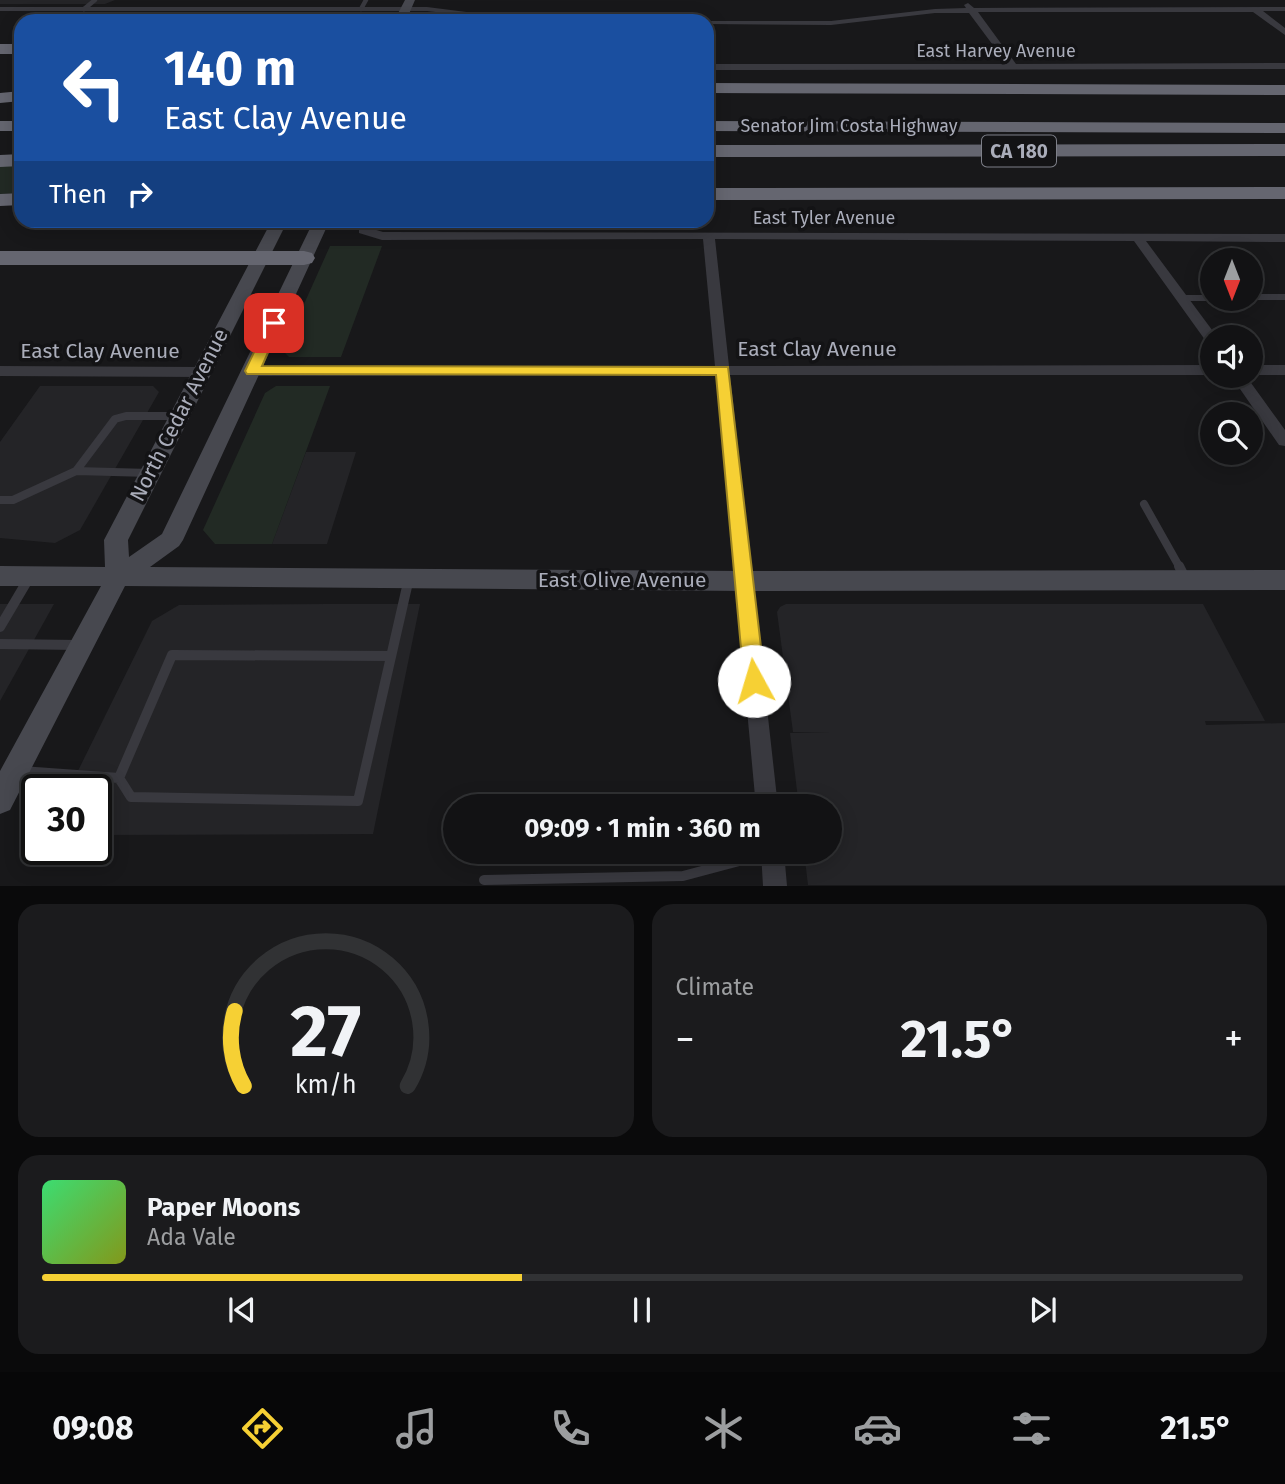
<!DOCTYPE html>
<meta charset="utf-8">
<style>
:root{--surface:#121214;--page:#1b1b1d;--text:#f1f3f6;--muted:#9c9ea0;--line:#313234;--accent:#f6d034}
body{margin:0;font-family:"Fira Sans",sans-serif;background:var(--page);color:var(--text);height:100vh;display:flex;flex-direction:column;font-size:26px;white-space:nowrap}
*{box-sizing:border-box;margin:0}
p{font-size:23px;color:var(--muted)}
.icon{flex:none;width:38px;height:38px;fill:none;stroke:currentColor;stroke-width:2;stroke-linecap:round;stroke-linejoin:round}
.map{position:relative;height:886px;overflow:hidden}
.sheet{display:flex;flex-direction:column;gap:18px;padding:18px;background:#0a0a0b;flex:1}
.sheet>*{flex:none}
.guide{position:absolute;left:14px;top:14px;width:700px;height:214px;border-radius:21px;box-shadow:0 4px 18px #0003,0 0 0 2px var(--line);background:#1a4fa0;color:#fff;overflow:hidden}
.needle{width:46px;rotate:180deg}
.buttons{position:absolute;left:1200px;top:248px;display:grid;gap:14px}
.buttons a{display:grid;place-items:center;width:63px;height:63px;border-radius:50%;background:var(--surface);box-shadow:0 4px 18px #0003,0 0 0 2px var(--line);font-size:35px}
.speed{position:absolute;left:21px;top:774px;display:flex;gap:14px;font-size:35px;font-weight:700;text-align:center}
.speed>*{display:grid;place-content:center;width:91px;height:91px;border-radius:50%;background:var(--surface);box-shadow:0 4px 18px #0003,0 0 0 2px var(--line);line-height:1}
.speed .limit{border:4px solid #111;border-radius:10px;background:#fff;color:#111}
.pin{position:absolute;display:grid;place-items:center;width:60px;height:60px;color:#fff;margin:-30px;border-radius:14px;box-shadow:0 4px 10px #0006}
.me{position:absolute;width:77px;margin:-38px;rotate:354deg;stroke-linejoin:round;filter:drop-shadow(0 0 5px #0008)}
.turn{display:flex;align-items:center;gap:24px;height:147px;padding:0 35px;font-size:32px}
.turn .icon{width:91px;height:91px;stroke-width:2.5}
.turn b{display:block;font-size:49px;line-height:60px}
.then{display:flex;align-items:center;height:66px;padding:0 35px;background:#0003;gap:14px;font-size:26px}
.big{font-size:52px;font-weight:700;line-height:1.1}
.sheet .card{flex:1;display:flex;flex-direction:column;justify-content:center;gap:10px;min-width:0;padding:0 24px;border-radius:21px;background:var(--page)}
.sheet .dial{align-items:center;gap:0}
.dial svg{height:182px;overflow:visible;fill:none;stroke:var(--line);stroke-width:7;stroke-linecap:round;text-anchor:middle}
.dial text{fill:var(--text);stroke:none}
.song{display:flex;align-items:center;gap:21px}
.cover{width:84px;height:84px;border-radius:10px;background:linear-gradient(135deg,hsl(140 70% 55%),hsl(70 70% 35%))}
.played{height:7px;border-radius:4px;background:linear-gradient(90deg,var(--accent) 40%,var(--line) 40%)}
.keys{display:flex;justify-content:space-around;direction:ltr}
.heat{display:flex;justify-content:space-between;align-items:center;font-size:38px;direction:ltr}
.sheet .tiles{flex:1;display:grid;gap:18px;grid-template-columns:1fr 1fr}
.card:last-child{grid-column:span 2}
.trip{position:absolute;left:443px;top:794px;width:399px;height:70px;border-radius:35px;background:var(--surface);box-shadow:0 4px 18px #0003,0 0 0 2px var(--line);font-weight:700;line-height:70px;text-align:center}
.menu{display:flex;height:112px;justify-content:space-around;align-items:center;background:#070708;color:var(--muted)}
.menu .icon{width:49px;height:49px}
.menu .on{color:var(--accent)}
.menu b{font-size:32px;color:var(--text)}
.map>svg:first-child{display:block}
.built{fill:#242427}
.green{fill:#222a24}
.lines{fill:none;stroke-linecap:round;stroke-linejoin:round}
.service-far3{stroke:#39393f;stroke-width:4.5}
.service-far2{stroke:#39393f;stroke-width:6}
.service-far1{stroke:#39393f;stroke-width:8}
.service{stroke:#39393f;stroke-width:10}
.minor{fill:#39393f;fill-rule:evenodd}
.secondary{fill:#47484f;fill-rule:evenodd}
.motorway{fill:#656670;fill-rule:evenodd}
.route{fill:#f6d034;stroke:#a08722;stroke-width:2}
.labels{text-anchor:middle;dominant-baseline:central;stroke-width:7;stroke-linejoin:round;paint-order:stroke}
.far-street-label{font-size:18px;fill:#aaadba;stroke:#131315}
.shield{fill:#131315;stroke:#7d7f88;stroke-width:2}
.shield-label{font-size:19px;font-weight:bold;fill:#aaadba}
.street-label{font-size:21px;fill:#aaadba;stroke:#131315}
</style>
<div class="map">
<svg width="1285" height="886" viewBox="0 0 1285 886">
<rect width="100%" height="100%" fill="#18181a"/>
<path class="built" d="M0,0H115L105,4H0Z
M40,386H153L159,392L80,530L55,543L0,538V442Z
M306,452H356L327,544H272Z
M0,604H54L0,701Z
M328,604H420L373,834L96,835V789H69L152,621L179,605Z
M786,604H1203L1265,721H1205L1206,725L1285,723V885H808L804,852H830V807H799L790,733L830,732H793L777,612L780,607Z"/>
<path class="green" d="M21,165V193L0,194V166Z
M330,246H382L341,357H289L283,351Z
M276,386H330L272,544H215L203,530L265,393Z"/>
<g class="lines">
<path class="service-far3" d="M84,9L95,0
M361,9L366,0"/>
<path class="service-far2" d="M1251,297H1285
M1181,298H1213"/>
<path class="service-far1" d="M76,471L150,473
M0,500H13L76,471L115,419L126,416H178
M1144,504L1180,568"/>
<path class="service" d="M1179,566L1185,578
M0,627L29,578
M0,644L79,645
M21,771L119,778
M119,778L131,797L358,801L409,578
M119,778L172,655L391,656
M484,880L683,876L769,853"/>
<path class="minor" d="M968,3L974,8L1285,7V11H1263L1285,28V35L1253,12H978L1016,64L1285,63V69L707,70V64H1007L969,13H935L831,25L707,24V21H704H831L935,9L966,8L964,5Z
M0,7H427L539,21H513L427,11H0Z
M363,226L383,232L1285,234V242L1146,241L1218,338H1213V345L1208,344L1134,241L715,239L729,366L1213,365V375H730L778,807H756L716,375L252,376L245,371L252,366H715L703,239L382,240L359,233V227Z
M1251,365H1285V375H1251Z
M0,366L201,367L208,372L201,377L0,376Z
M1231,376H1246L1285,430V446L1279,445Z
M761,852H784L787,886H763Z"/>
<path class="secondary" d="M405,0H415L406,21H394Z
M272,220H288L128,540L129,557L162,534L314,220H330L183,540L179,546L150,567L744,571L1285,570V590L744,591L125,586L10,810L0,814V771L101,586H0V566L105,567L104,540Z"/>
<path class="motorway" d="M0,44H21V54H0Z
M707,83L1285,85V95L707,93Z
M21,91V101L0,103V93Z
M0,121H21V131H0Z
M707,121L1285,123V133L707,131Z
M1285,144V156L707,157V145Z
M21,154V166L0,167V155Z
M1285,187V199L707,200V188Z
M21,193V205L0,206V194Z
M0,251H304L312,253L315,258L312,263L304,265H0Z"/>
</g>
<path class="route" d="M274,319L281,323L262,366L728,367L765,681L762,687L754,690L747,687L744,681L716,375L247,374L245,371L268,323Z"/>
<g class="labels">
<g class="far-street-label">
<text x="996" y="51">East Harvey Avenue</text>
<text x="849" y="126">Senator Jim Costa Highway</text>
<text x="824" y="218">East Tyler Avenue</text>
</g>
<rect class="shield" x="982" y="135.5" width="74" height="31" rx="5"/>
<g class="shield-label">
<text x="1019" y="151">CA 180</text>
</g>
<g class="street-label">
<text x="817" y="349">East Clay Avenue</text>
<text x="100" y="351">East Clay Avenue</text>
<text transform="translate(179 415) rotate(-63)">North Cedar Avenue</text>
<text x="622" y="580">East Olive Avenue</text>
</g>
</g>
</svg>
<div class="buttons">
<a><svg class="needle" viewBox="-14 -14 28 28"><path d="M0-13l5 13h-10z" fill="#e53935"/><path d="M0 13l5-13h-10z" fill="#9c9ea0"/></svg></a>
<a><svg class="icon" aria-label="sound" viewBox="0 0 24 24"><path d="M4 9h4l5-4v14l-5-4H4zM17 9q2 3 0 6"/></svg></a>
<a><svg class="icon" aria-label="search" viewBox="0 0 24 24"><circle cx="10" cy="10" r="6"/><path d="M15 15l6 6"/></svg></a>
</div>
<div class="speed"><div class="limit">30</div></div>
<div class="pin" style="left:274px;top:323px;background:#d93025"><svg class="icon" aria-label="arrive" viewBox="0 0 24 24"><path d="M6 21V4h12l-3 4 3 4H6"/></svg></div>
<svg class="me" style="left:754px;top:681px" viewBox="-20 -20 40 40"><circle r="19" fill="#fff"/><path d="M0-13L10 11 0 6-10 11z" fill="#f6d034"/></svg>
<div class="trip">09:09 · 1 min · 360 m</div>
<div class="guide">
<div class="turn"><svg class="icon" aria-label="left" viewBox="0 0 24 24"><path d="M17 20v-9H6M10 6l-5 5 5 5"/></svg><div><b>140 m</b>East Clay Avenue</div></div>
<div class="then">Then<svg class="icon" aria-label="right" viewBox="0 0 24 24"><path d="M7 20v-9h11M14 6l5 5-5 5"/></svg></div>
</div>
</div>
<section class="sheet">
<div class="tiles">
<div class="card dial"><svg viewBox="0 0 100 80">
<path d="M14 69A42 42 0 1 1 86 69"/>
<path d="M14 69A42 42 0 0 1 10 36" stroke="#f6d034"/>
<text x="50" y="56" font-size="32" font-weight="700">27</text>
<text x="50" y="72" font-size="11">km/h</text>
</svg></div>
<div class="card"><p>Climate</p>
<div class="heat"><a>−</a><b class="big">21.5°</b><a>+</a></div>
</div>
<div class="card">
<div class="song"><i class="cover"></i><div><b>Paper Moons</b><p>Ada Vale</p></div></div>
<div class="played"></div>
<div class="keys"><svg class="icon" aria-label="previous" viewBox="0 0 24 24"><path d="M18 5L8 12l10 7zM5 5v14"/></svg><svg class="icon" aria-label="pause" viewBox="0 0 24 24"><path d="M8 5v14M16 5v14"/></svg><svg class="icon" aria-label="next" viewBox="0 0 24 24"><path d="M6 5l10 7-10 7zM19 5v14"/></svg></div>
</div>
</div>
</section>
<nav class="menu">
<b>09:08</b>
<svg class="icon on" aria-label="directions" viewBox="0 0 24 24"><path d="M12 3l9 9-9 9-9-9zM9 14v-3h6M13 9l2 2-2 2"/></svg>
<svg class="icon" aria-label="music" viewBox="0 0 24 24"><path d="M9 18V5l10-2v13"/><circle cx="6" cy="18" r="3"/><circle cx="16" cy="16" r="3"/></svg>
<svg class="icon" aria-label="phone" viewBox="0 0 24 24"><path d="M5 4h4l2 5-3 2q2 4 5 5l2-3 5 2v4C11 20 4 13 5 4z"/></svg>
<svg class="icon" aria-label="climate" viewBox="0 0 24 24"><path d="M12 3v18M4 7l16 10M4 17L20 7"/></svg>
<svg class="icon" aria-label="car" viewBox="0 0 24 24"><path d="M5 17H2v-5l4-1 3-4h7l3 4 3 1v5h-3M9 17h6M6 11h13"/><circle cx="7" cy="17" r="2"/><circle cx="17" cy="17" r="2"/></svg>
<svg class="icon" aria-label="filters" viewBox="0 0 24 24"><path d="M4 7h16M4 17h16"/><circle cx="9" cy="7" r="2"/><circle cx="15" cy="17" r="2"/></svg>
<b>21.5°</b>
</nav>
